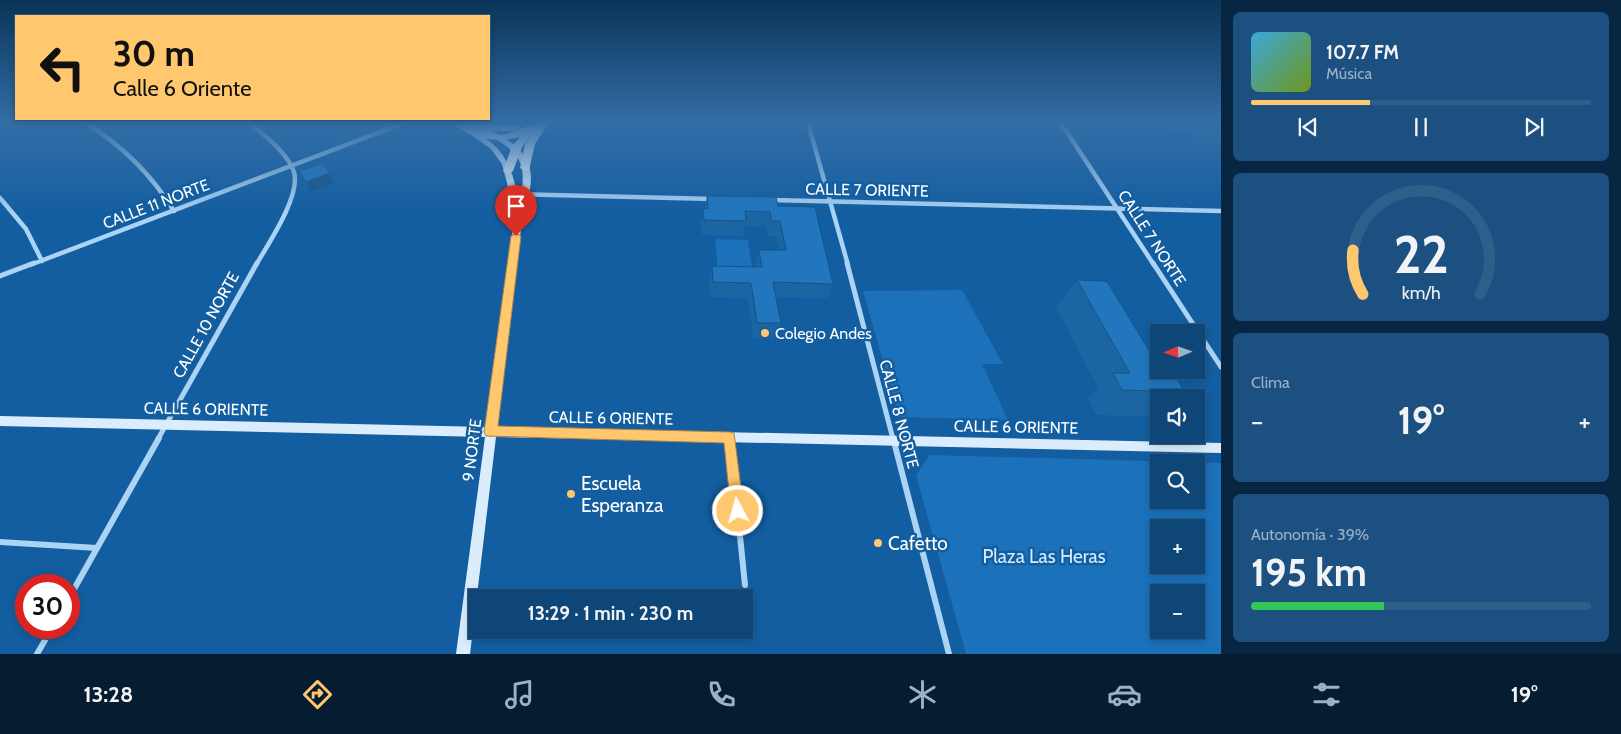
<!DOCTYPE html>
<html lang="es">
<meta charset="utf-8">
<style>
:root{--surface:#0e4678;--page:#1c5080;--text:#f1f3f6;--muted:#9bb1c6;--line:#2e5e8a;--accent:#ffc76e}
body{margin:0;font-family:Cabin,sans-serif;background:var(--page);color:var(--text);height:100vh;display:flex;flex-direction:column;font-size:19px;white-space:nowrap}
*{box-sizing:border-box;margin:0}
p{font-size:16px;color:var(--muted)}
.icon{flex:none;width:28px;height:28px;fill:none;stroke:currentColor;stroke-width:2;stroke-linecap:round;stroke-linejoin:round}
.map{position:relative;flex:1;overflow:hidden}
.details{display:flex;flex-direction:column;gap:12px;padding:12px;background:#082642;width:400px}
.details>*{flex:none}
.top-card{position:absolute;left:15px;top:15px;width:475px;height:105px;border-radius:0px;box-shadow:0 2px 8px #0003,0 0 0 1px var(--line);background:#ffc76e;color:#111;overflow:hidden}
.needle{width:32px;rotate:268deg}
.fabs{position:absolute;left:1150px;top:324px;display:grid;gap:10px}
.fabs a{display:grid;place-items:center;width:55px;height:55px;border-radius:0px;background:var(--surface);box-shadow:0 2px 8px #0003,0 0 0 1px var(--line);font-size:25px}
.speed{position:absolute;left:15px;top:574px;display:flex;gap:10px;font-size:25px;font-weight:700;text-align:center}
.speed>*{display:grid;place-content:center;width:65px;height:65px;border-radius:50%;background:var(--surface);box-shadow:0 2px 8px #0003,0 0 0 1px var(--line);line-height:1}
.speed .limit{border:8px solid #d22;background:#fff;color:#111}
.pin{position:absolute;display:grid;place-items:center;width:42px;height:42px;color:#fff;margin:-51px -21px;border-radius:50% 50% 50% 0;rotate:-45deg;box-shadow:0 0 5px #0007}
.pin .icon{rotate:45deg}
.me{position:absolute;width:55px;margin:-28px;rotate:354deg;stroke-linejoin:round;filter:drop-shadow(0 0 4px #0008)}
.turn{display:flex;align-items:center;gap:18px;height:105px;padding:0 15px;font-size:22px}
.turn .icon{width:65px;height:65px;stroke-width:2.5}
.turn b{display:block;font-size:35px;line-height:42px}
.big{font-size:38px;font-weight:700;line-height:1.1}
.details .card{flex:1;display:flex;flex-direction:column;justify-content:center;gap:8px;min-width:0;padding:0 18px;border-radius:8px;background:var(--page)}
.details .dial{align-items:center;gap:0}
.dial svg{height:130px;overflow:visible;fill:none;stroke:var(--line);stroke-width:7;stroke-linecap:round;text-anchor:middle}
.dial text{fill:var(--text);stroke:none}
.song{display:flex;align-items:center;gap:15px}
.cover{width:60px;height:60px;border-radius:8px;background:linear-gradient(135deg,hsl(200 70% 55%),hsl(80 70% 35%))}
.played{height:5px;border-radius:2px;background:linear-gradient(90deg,var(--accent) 35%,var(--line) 35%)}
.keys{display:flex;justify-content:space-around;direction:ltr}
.heat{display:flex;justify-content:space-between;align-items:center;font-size:28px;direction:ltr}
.charge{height:8px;border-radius:4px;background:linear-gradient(90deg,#34c759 39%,var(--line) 0)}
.trip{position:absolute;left:468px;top:589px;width:285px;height:50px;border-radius:0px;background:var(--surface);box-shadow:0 2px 8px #0003,0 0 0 1px var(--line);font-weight:700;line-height:50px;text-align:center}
.tab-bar{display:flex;height:80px;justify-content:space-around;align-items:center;background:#061c30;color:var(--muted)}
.tab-bar .icon{width:35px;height:35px}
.tab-bar .on{color:var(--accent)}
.tab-bar b{font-size:22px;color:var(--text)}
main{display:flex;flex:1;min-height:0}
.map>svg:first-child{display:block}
.green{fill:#1b71ba;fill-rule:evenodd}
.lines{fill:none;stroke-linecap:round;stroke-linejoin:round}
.street-far2{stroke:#abd3f4;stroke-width:4.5}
.street-far1{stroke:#abd3f4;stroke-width:5}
.street{stroke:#abd3f4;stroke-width:6}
.secondary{fill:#dbedfd;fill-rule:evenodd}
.primary{fill:#f8fcff;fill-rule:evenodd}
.wall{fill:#1c65a3}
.shaded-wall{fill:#175385}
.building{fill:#2176be;stroke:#175385}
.route{fill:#ffc76e;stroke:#a68148}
.poi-dot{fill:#ffc76e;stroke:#135ea0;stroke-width:2}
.labels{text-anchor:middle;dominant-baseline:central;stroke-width:5;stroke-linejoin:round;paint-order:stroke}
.street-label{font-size:16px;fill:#fff;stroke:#135ea0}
.poi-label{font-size:16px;fill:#fff;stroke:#135ea0;text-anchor:start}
.near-poi-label{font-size:19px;fill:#fff;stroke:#135ea0;text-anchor:start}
.near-park-label{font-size:19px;fill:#d4ebfe;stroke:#135ea0}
</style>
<main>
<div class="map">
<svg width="1221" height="654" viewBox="0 0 1221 654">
<rect width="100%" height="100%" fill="#135ea0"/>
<path class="green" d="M715,239L748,240L754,281L719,280Z
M962,290L1003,364H982L1008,420L899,417L863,291Z
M930,455L1221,463V654H966L916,475ZM1196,462V500H1159V462ZM1159,528H1196V565H1159ZM1159,592H1196V630H1159Z"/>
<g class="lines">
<path class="street-far2" d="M86,123C123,146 151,174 174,211
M250,123C265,136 287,152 294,172C301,196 268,244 256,265
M808,123L848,265
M1061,123L1154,265
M512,194L714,199
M0,198L26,229L42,261
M772,200L1221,211
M30,265L404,123"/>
<path class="street-far1" d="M847,263L893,439
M1153,263L1221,367
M0,276L34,263
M158,439L257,263"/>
<path class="street" d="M730,438L745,585
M893,438L949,654
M0,542L97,548
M69,598L159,438
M37,654L52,628"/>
<path class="secondary" d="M475,125H481C533,151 540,164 522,221L497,427L1221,443V453L496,437L470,654H456L485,437L0,426V416L486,427L514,221L507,183L502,164L491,149L471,135V131C477,131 480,134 485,138C509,154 514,177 519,203C531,156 514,148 475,129Z"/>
<path class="primary" d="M453,123L516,125L521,128C511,135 484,129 472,127C510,146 515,123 547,123V125L535,144L529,170L525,171L520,168L525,144L531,135L522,147L513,171L508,174L503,171L512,146L520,137C498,143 470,140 453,123Z"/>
</g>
<path class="wall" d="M1162,123H1221V145H1204L1190,130H1167Z
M299,171L334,183L310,192L304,181Z
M707,196L778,206L833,284L828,298L776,297L781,323L776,338H754L747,298L711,297L709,281L712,266L756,267L755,265L759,250H779L776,236H768L766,227L745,226L743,236L702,235L701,223L703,208L705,209Z
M1077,280L1165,377L1185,392L1179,398H1159V415L1157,417L1096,415L1088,398L1098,388L1056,307Z"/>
<path class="shaded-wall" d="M330,173L334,183L310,192L306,182Z"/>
<path class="building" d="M1214,123H1221V127H1218Z
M323,163L330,173L306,182L299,171Z
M707,196L776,197L778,206L815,207L833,284L773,282L781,323H757L751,283L713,282L712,266L762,267L759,250H786L780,221H771L770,212L745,211L746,221L704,220L703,208L708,209Z
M1077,280L1105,281L1108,283L1159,367V370H1161L1165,377H1176L1185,392L1122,390L1113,373H1130Z"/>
<linearGradient id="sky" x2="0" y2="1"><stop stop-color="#0a3458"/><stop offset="0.57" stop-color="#336ea7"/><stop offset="1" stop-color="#336ea7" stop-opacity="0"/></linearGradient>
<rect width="1221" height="215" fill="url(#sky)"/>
<path class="route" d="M516,233L521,236L498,426L730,432L734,433L744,511L742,516L738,518L733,516L731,511L724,443L486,436L484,432L511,236Z"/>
<g class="poi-dot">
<circle cx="765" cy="333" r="5"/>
<circle cx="571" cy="494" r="5"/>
<circle cx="878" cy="543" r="5"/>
</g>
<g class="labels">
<g class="street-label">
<text transform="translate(867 190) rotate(1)">CALLE 7 ORIENTE</text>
<text transform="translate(156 204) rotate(-21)">CALLE 11 NORTE</text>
<text transform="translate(1152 238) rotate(57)">CALLE 7 NORTE</text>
<text transform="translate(206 325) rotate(-61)">CALLE 10 NORTE</text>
<text transform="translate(206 409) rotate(1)">CALLE 6 ORIENTE</text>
<text transform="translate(899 414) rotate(75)">CALLE 8 NORTE</text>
<text transform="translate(611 418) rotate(1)">CALLE 6 ORIENTE</text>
<text transform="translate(1016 427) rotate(1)">CALLE 6 ORIENTE</text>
<text transform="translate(472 450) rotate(-83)">9 NORTE</text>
</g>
<g class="poi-label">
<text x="775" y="333">Colegio Andes</text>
</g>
<g class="near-poi-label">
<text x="581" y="483">Escuela<tspan x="581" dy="22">Esperanza</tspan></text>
<text x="888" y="543">Cafetto</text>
</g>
<g class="near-park-label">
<text x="1044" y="556">Plaza Las Heras</text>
</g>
</g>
</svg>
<div class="fabs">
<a><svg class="needle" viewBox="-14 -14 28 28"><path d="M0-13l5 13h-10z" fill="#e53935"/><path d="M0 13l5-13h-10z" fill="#9bb1c6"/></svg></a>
<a><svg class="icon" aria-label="sound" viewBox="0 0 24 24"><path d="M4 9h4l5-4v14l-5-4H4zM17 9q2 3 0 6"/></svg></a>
<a><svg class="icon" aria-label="search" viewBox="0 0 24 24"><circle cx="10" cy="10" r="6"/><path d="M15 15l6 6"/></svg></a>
<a>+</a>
<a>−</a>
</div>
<div class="speed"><div class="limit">30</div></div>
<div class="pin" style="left:516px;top:236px;background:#d93025"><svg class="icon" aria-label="arrive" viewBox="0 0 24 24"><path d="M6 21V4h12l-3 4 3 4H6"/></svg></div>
<svg class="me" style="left:738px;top:511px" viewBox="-20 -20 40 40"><circle r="17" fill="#ffc76e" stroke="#fff" stroke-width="3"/><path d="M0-11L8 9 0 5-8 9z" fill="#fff"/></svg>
<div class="trip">13:29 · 1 min · 230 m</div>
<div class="top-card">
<div class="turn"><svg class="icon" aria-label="left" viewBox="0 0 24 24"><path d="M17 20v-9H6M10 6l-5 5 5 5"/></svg><div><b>30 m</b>Calle 6 Oriente</div></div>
</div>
</div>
<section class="details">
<div class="card">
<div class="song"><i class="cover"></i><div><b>107.7 FM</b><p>Música</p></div></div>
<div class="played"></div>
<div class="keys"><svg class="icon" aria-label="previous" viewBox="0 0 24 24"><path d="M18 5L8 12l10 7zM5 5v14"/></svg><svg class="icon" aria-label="pause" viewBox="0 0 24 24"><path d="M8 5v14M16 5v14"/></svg><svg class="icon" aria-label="next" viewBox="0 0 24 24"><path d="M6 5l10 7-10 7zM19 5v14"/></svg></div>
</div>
<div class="card dial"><svg viewBox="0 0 100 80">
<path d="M14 69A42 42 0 1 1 86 69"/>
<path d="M14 69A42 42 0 0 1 8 42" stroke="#ffc76e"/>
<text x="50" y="56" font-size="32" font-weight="700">22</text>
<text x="50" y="72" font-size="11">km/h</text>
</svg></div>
<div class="card"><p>Clima</p>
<div class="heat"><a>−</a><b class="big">19°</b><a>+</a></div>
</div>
<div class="card"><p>Autonomía · 39%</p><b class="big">195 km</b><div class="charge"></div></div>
</section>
</main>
<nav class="tab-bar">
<b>13:28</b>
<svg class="icon on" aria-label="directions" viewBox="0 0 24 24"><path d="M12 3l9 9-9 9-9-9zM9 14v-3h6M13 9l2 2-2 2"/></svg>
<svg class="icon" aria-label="music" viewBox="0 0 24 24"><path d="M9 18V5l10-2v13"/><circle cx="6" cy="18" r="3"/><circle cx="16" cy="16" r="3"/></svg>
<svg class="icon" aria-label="phone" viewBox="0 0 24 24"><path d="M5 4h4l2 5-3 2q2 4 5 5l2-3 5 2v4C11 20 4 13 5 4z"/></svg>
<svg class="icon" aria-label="climate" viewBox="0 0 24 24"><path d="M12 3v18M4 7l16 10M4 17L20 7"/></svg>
<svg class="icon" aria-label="car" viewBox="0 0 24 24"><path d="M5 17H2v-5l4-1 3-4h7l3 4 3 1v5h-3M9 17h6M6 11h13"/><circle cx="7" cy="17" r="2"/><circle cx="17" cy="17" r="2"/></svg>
<svg class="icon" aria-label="filters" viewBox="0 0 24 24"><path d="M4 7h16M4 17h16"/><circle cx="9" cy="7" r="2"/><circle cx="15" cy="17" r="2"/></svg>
<b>19°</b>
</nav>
